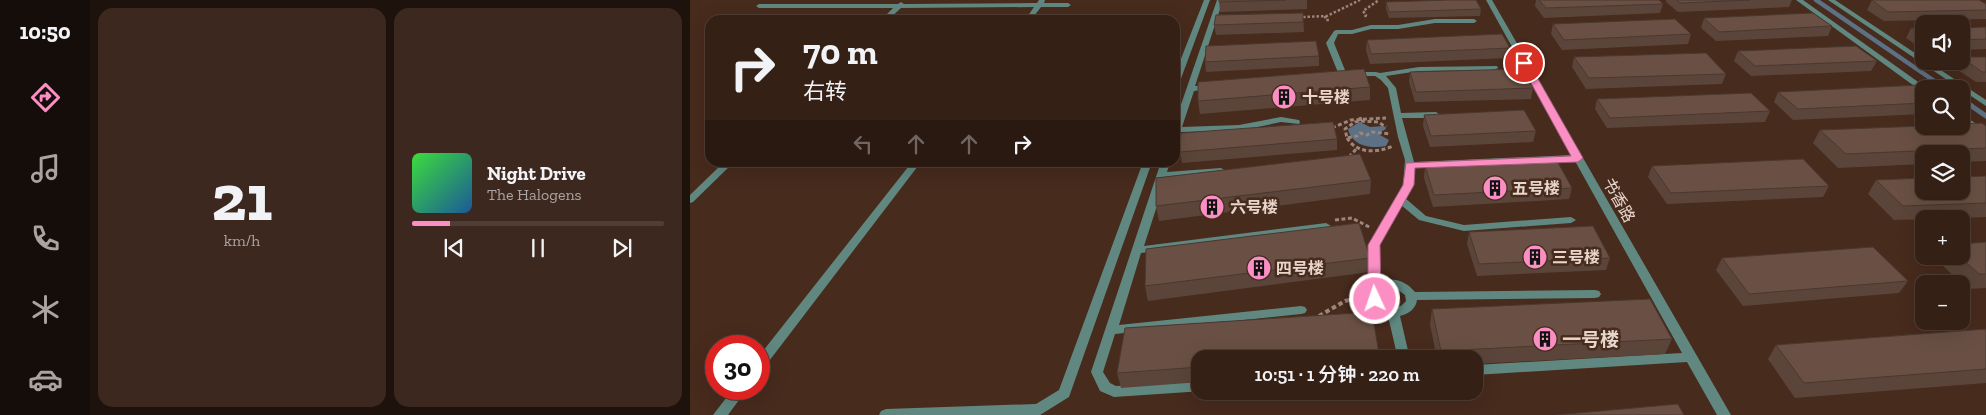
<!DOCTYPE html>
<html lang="zh">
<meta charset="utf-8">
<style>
:root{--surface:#352016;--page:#3d281f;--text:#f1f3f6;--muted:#aaa3a1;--line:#4f3e35;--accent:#fb8fc3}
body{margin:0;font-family:"Zilla Slab","Noto Sans SC",serif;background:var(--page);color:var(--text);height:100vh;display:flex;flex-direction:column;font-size:19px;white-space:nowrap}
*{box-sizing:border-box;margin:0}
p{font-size:16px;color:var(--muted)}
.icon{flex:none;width:28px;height:28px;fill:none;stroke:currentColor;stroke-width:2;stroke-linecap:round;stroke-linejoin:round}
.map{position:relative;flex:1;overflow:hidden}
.side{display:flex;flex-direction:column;gap:8px;padding:8px;background:#1d120c;width:600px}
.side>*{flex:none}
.banner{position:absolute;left:15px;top:15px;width:475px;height:152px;border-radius:15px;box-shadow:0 5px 20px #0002,0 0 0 1px var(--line);background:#352016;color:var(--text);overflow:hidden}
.tools{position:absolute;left:1225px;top:15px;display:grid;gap:10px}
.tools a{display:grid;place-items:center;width:55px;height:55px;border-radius:10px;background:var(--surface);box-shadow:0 5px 20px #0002,0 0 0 1px var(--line);font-size:25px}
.speed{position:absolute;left:15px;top:335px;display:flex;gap:10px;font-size:25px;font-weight:700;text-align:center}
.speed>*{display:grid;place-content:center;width:65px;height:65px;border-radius:50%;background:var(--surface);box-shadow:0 5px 20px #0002,0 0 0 1px var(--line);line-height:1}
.speed .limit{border:8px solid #d22;background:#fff;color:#111}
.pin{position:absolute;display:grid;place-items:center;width:42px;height:42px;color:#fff;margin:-21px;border:2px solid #fff;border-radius:50%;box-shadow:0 1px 5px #0007}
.me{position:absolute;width:55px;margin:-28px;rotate:357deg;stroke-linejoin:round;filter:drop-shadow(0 0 4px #0008)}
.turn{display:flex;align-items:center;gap:18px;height:105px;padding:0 15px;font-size:22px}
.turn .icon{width:65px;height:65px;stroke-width:2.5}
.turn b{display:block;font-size:35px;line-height:42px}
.lanes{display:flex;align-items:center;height:48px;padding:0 15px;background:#0003;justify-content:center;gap:25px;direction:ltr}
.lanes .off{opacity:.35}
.side .card{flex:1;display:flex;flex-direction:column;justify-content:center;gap:8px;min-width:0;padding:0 18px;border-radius:15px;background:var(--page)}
.side .dial{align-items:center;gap:0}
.dial b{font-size:65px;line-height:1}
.song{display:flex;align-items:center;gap:15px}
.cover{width:60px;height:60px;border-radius:8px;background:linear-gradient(135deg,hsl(120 70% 55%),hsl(210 70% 35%))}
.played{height:5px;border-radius:2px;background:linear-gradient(90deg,var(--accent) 15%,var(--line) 15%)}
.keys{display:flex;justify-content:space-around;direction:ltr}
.side .tiles{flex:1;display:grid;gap:8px;grid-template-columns:repeat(2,1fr)}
.trip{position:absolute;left:501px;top:350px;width:292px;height:50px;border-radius:15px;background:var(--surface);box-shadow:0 5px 20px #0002,0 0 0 1px var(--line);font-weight:600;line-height:50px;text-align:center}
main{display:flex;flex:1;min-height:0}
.menu{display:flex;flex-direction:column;width:90px;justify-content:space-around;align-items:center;background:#150d09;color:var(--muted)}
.menu .icon{width:35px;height:35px}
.menu .selected{color:var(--accent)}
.menu b{font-size:22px;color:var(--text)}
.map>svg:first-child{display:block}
.water{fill:#5d7186}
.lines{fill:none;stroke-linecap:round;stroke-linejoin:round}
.stream-far1{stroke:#5d7186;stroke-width:4.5}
.stream{stroke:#5d7186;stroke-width:5}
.path-far2{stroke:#9c857a;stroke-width:2.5;stroke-dasharray:2.5 2;stroke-linecap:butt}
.path-far1{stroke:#9c857a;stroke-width:3;stroke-dasharray:4 2.5;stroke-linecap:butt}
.path{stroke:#9c857a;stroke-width:4;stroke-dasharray:4.5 3;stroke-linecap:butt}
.street{fill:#608881;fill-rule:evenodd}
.wall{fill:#5b453a}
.building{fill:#6a5044;stroke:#4a3830}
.route{fill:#fb8fc3;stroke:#a35d7f}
.labels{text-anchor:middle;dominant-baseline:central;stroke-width:5;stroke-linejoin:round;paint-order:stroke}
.poi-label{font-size:16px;font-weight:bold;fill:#e8d5cc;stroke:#472b1d;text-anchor:start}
.street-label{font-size:16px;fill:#e8d5cc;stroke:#472b1d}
.near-poi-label{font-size:19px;font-weight:bold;fill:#e8d5cc;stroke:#472b1d;text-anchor:start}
</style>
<main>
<nav class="menu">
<b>10:50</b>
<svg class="icon selected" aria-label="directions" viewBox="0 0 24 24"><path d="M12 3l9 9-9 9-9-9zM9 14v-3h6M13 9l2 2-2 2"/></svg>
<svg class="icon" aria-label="music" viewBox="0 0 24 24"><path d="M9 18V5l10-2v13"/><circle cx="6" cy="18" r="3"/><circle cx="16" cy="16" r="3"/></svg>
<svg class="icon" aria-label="phone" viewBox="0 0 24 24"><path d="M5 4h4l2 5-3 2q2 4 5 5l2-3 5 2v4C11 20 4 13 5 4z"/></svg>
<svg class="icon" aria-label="climate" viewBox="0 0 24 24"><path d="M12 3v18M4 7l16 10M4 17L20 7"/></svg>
<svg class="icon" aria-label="car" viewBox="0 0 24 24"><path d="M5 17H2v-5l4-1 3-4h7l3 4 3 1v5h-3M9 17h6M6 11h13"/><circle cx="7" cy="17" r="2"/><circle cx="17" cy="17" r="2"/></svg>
</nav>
<section class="side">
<div class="tiles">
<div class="card dial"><b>21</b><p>km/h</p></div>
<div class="card">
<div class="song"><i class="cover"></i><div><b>Night Drive</b><p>The Halogens</p></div></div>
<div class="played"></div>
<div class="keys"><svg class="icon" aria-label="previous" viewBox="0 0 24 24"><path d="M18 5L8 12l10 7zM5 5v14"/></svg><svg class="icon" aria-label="pause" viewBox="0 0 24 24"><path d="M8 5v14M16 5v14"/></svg><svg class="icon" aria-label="next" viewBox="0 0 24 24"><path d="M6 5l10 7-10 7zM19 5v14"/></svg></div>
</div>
</div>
</section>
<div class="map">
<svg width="1296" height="415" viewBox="0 0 1296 415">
<rect width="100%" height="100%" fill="#472b1d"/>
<path class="water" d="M670,122L680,127L694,126L696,129L689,133L690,135L699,140L696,146C680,149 662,146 658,129Z"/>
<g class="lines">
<path class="stream-far1" d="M1126,0L1256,89
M1271,99L1282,106"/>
<path class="stream" d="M1280,105L1296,116"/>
<path class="path-far2" d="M635,16L636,20H639
M613,17L637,16L670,0
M675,17L676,15L673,11L689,0"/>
<path class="path-far1" d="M670,117L671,121L665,122L655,129L657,138L667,136L670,133L677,135L682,132L700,134
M671,121L688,122L696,127
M642,128L661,120L696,118
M657,138C667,154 687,153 703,146
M659,157L667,148
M645,220L662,218L681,228"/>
<path class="path" d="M629,316L655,301L672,297"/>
<path class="street" d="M349,0H355L354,3H378L381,5L378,7H351L341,20H335L344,7L211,8L198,20H191L203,8H69L66,6L69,4H208L211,2L214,4L347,3Z
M514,0H520L489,84L485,86V74Z
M527,0H533L505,86L519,85L523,87L519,89L504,91L492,127L549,125L591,117L609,120L610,122L609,124L591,122L549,131L490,132L488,137L485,138V122Z
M796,0H802L1041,415H1027L997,362L785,375V365L992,353L885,161L724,168L723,185L715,198L736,216L774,225L881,217L886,220L881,223L774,231L729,220L711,205L689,245L690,281C704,277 716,281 725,292L905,290L909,291L911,294L909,297L905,298L727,300C726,309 718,314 710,316L720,359H708L698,316L688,312L679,299V245L713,185L715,160L708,137L698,88L691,80L685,76H663L659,74L660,72H686L690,73L729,67L807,66L808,68L804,70L729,71L696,76L706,88L711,113L746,112L750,115L746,118H712L724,162L882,155ZM696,287H704L715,295L716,301C704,315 691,307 691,291Z
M1106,0H1113L1238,89H1234V91H1231Z
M1138,0H1145L1234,59V61H1237L1296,100V106Z
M745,19H784L787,21L784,23H745L708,29H681L662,34H648L644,43L657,75L653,77L649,75L636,43L644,31L646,30H662L681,25H708Z
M1271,114L1296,130V137L1271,120Z
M34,162H44L3,202L0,203V195Z
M222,162H231L73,369L69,370V356Z
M453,162H462L379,397L350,415H189L191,411L196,409L346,404L369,390Z
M471,162H480L477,172L531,168L536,171L531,174L476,178L454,246L636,223L641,226L636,229L451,253L429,325L611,306L615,307L617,310L615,313L611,314L425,334L413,372L420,383L426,386L510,382V391H513L424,397L410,391L401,372Z
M43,389H57L38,415H23Z"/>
</g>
<path class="wall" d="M529,0H617V9L530,12Z
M846,0H969L973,4L970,13L854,18L845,6Z
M976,0H1102L1099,7L988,12L976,2Z
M1182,0L1296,4V19L1194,21L1177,10Z
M696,2L791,9L790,16L699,18L696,9Z
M613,13L614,32L526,35L524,25Z
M1014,18L1142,26L1138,36L1026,41L1011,28Z
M863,24L1001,34L998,44L872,50L861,34Z
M1296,27V49L1271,50V28Z
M1221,28H1234V50L1216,38Z
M677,40L820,48L819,58L680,64L676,50Z
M1048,51L1187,61L1181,71L1061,76L1044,61Z
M629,56V66L516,72L515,62Z
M884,57L1036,74L1032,84L896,89L882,67Z
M1271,57H1296V82H1286L1265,68L1269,61H1271Z
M720,72L843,88L841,99L725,102L719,82Z
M680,87V100L510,114L508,101Z
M1234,89V114L1103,120L1084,102L1088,92Z
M907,99L1080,111L1075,122L917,128L905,109Z
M734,115L846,131L843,142L740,147L733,126Z
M1296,126V161L1271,162V154H1234V164L1148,168L1123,143L1130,130Z
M647,139V150L492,163L490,152Z
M735,166L882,188L879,199L743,207L734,178Z
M962,166L1139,186L1133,197L977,204L958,177Z
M1296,176V217L1204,220L1178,194L1186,180Z
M681,180L680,194L469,221L466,206Z
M779,232L920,258L916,270L787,276L777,244Z
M1296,242V288L1277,289L1246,259L1248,256H1271Z
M680,258V272L458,301L455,286Z
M1032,258L1218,281L1209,293L1053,306L1026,270Z
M742,309L982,339L975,354L785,364V359H747L740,324Z
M682,312L689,354V359H510V382L431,388L427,373L435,328Z
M1296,329V383L1105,398L1078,359L1086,345Z"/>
<path class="building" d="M529,0H596L529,2Z
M759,0H786L791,9L699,12L696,2Z
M849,0H969L973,4L856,8Z
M987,0H1060L990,3Z
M1182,0H1289L1296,4V10L1198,12Z
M613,13V22L524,25L526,15Z
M1123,13L1142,26L1029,32L1014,18Z
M985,19L1001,34L874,40L863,24Z
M1296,27V39L1271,40V28Z
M1221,28H1234V37Z
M812,34L820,48L681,54L677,40Z
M626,41L629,56L515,62L516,46Z
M1166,46L1187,61L1065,66L1048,51Z
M1016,53L1036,74L899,78L884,57Z
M1271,57H1296V72H1292Z
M674,69L680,87L508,101V82Z
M832,69L843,88L726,92L720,72Z
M1230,85L1235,89H1234V103L1108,109L1088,92Z
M1061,93L1080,111L920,118L907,99Z
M834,110L846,131L741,136L734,115Z
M643,122L647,139L490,152L491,133Z
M1292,123L1296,126V148L1156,154L1130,130L1234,126H1271V124Z
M670,154L681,180L466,206V178Z
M866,159L882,188L744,195L735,166Z
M1113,159L1139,186L981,193L962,166Z
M1296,176V203L1213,206L1186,180L1234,178V191H1271V177Z
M669,223L680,258L455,286L456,249Z
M903,226L920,258L789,264L779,232Z
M1296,242V274H1289L1269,256H1271V244Z
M1183,247L1218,281L1059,294L1032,258Z
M960,299L982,339L751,351L742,309Z
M682,312L689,354L625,359H510V367L427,373L435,328Z
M1296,329V369L1114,383L1086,345Z
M988,404L994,415H866Z"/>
<path class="route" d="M834,61L839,63L893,158L888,162L725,168L724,185L690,245L691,299L690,302H680L678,299V245L713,185L716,163L881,156L830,63Z"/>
<defs>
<symbol id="building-disc" viewBox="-11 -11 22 22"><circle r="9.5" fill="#fb8fc3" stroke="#472b1d"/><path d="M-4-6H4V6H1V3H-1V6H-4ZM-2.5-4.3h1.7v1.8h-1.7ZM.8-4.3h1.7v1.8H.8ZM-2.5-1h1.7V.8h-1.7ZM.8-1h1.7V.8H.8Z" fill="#111"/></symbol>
</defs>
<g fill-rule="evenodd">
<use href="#building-disc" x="580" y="83" width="28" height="28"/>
<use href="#building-disc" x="791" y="174" width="28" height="28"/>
<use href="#building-disc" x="508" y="193" width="28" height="28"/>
<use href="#building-disc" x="831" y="243" width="28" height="28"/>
<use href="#building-disc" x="555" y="254" width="28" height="28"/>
<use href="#building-disc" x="841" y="325" width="28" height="28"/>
</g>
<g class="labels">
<g class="poi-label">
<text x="612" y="97">十号楼</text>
<text x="822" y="188">五号楼</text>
<text x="540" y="207">六号楼</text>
<text x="862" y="257">三号楼</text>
<text x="586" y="268">四号楼</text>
</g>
<g class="street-label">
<text transform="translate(929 200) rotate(61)">书香路</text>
</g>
<g class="near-poi-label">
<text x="872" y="339">一号楼</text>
</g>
</g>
</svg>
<div class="tools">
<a><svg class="icon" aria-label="sound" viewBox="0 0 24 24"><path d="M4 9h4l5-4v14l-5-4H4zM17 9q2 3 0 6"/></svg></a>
<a><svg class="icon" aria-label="search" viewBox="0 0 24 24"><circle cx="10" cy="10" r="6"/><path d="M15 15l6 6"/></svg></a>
<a><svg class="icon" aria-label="layers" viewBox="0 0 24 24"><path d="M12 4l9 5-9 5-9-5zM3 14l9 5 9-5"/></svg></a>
<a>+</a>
<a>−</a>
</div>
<div class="speed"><div class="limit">30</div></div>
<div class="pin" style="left:834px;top:63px;background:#d93025"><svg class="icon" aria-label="arrive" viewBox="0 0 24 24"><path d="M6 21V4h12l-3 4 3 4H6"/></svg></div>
<svg class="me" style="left:685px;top:299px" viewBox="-20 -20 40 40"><circle r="17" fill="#fb8fc3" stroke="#fff" stroke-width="3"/><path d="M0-11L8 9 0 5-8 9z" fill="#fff"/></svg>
<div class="trip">10:51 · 1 分钟 · 220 m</div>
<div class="banner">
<div class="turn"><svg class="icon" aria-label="right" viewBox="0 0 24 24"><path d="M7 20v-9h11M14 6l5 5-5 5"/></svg><div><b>70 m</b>右转</div></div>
<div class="lanes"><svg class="icon off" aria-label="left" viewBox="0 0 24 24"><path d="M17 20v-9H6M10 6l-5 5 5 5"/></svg><svg class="icon off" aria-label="ahead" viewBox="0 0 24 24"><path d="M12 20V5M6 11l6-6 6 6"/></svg><svg class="icon off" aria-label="ahead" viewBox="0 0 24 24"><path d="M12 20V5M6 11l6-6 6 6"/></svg><svg class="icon" aria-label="right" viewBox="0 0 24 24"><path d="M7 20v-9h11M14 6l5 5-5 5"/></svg></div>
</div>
</div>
</main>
